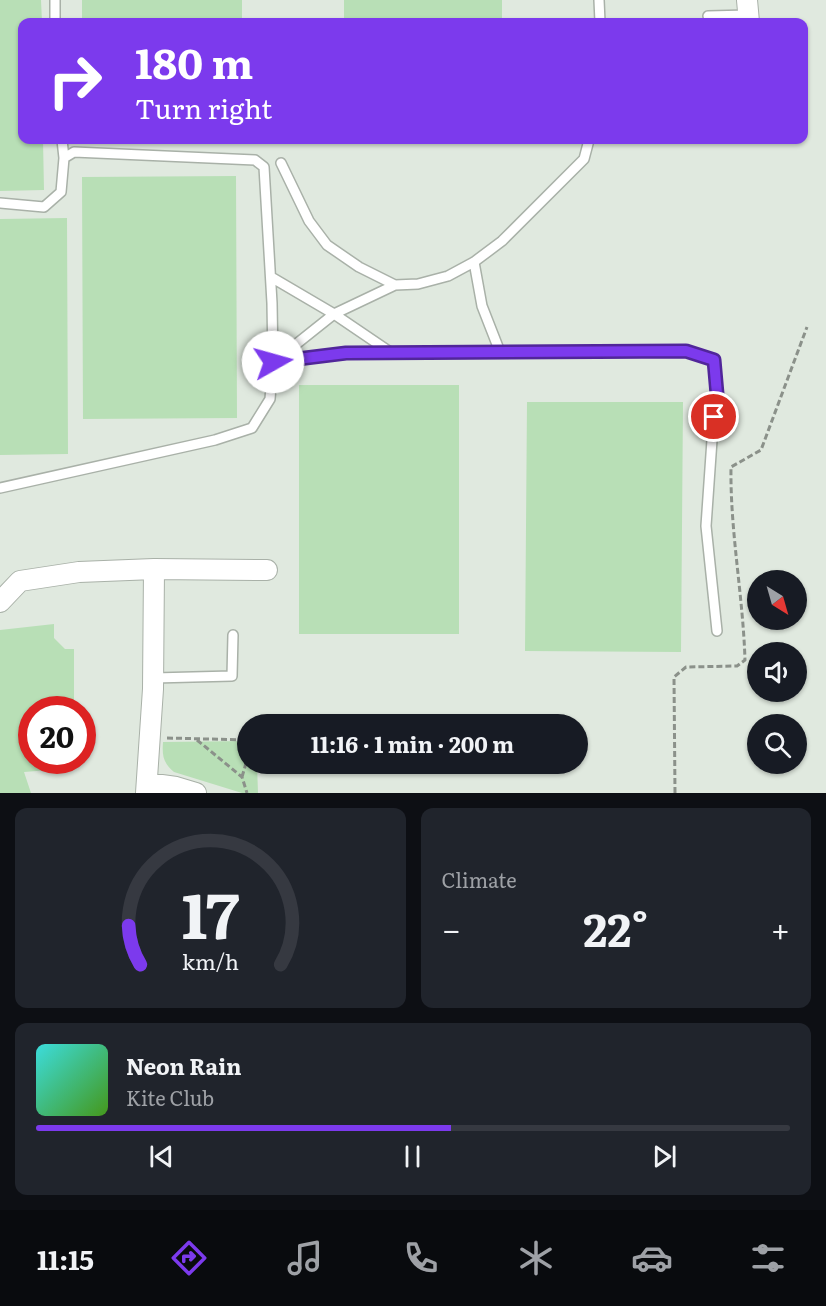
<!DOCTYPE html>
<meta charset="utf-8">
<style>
:root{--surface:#171b24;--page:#20242c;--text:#f1f3f6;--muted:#9ea1a6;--line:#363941;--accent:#7c3aed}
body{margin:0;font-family:Literata,serif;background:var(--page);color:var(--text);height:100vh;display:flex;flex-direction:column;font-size:22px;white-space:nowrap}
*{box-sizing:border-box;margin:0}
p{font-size:20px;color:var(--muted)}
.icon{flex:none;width:33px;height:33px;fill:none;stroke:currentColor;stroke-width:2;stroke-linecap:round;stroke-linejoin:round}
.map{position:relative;height:793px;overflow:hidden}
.drawer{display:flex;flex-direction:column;gap:15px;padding:15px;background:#0d0f14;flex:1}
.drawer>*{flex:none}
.hud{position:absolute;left:18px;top:18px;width:790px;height:126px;border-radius:12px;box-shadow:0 2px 4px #0004;background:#7c3aed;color:#fff;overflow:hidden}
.needle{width:39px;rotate:143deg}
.fabs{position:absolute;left:747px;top:570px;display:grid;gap:12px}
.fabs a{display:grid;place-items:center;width:60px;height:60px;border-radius:50%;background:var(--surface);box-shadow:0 2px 4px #0004;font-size:30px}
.speed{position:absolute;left:18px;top:696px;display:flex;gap:12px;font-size:30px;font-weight:700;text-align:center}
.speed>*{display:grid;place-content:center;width:78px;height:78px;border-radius:50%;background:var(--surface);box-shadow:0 2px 4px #0004;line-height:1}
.speed .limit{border:9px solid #d22;background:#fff;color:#111}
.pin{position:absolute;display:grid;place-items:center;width:51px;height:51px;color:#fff;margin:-26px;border:3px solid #fff;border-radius:50%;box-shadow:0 2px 6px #0007}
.me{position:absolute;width:66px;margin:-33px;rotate:83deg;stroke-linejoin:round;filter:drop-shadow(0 0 4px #0008)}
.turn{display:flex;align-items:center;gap:21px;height:126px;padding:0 18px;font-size:27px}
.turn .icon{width:78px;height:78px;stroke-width:2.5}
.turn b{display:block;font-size:42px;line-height:51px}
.big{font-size:45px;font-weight:700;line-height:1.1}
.drawer .card{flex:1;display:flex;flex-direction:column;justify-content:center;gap:9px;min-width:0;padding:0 21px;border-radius:12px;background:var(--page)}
.drawer .dial{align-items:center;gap:0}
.dial svg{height:156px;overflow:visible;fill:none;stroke:var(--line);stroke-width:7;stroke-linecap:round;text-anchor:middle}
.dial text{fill:var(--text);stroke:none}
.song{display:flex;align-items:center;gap:18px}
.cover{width:72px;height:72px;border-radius:9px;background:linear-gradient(135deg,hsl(180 70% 55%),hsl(100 70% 35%))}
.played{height:6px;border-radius:3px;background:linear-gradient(90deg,var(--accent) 55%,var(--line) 55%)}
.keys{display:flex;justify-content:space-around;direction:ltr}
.heat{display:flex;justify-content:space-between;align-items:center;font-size:33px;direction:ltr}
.drawer .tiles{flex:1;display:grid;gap:15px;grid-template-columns:1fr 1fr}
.card:last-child{grid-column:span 2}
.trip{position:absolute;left:237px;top:714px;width:351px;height:60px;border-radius:30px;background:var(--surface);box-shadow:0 2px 4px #0004;font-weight:700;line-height:60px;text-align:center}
.dock{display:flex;height:96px;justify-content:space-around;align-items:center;background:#090b0e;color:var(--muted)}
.dock .icon{width:42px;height:42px}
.dock .selected{color:var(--accent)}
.dock b{font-size:27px;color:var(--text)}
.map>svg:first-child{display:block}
.green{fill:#b8dfb6}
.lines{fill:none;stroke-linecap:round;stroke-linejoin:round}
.lane-casing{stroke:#a9b1a8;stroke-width:12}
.street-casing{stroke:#a9b1a8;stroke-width:22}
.path{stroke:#8b918a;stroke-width:3;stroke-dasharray:6 3;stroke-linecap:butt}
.lane{stroke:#fff;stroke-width:9}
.street{stroke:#fff;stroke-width:20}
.route-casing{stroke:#51269a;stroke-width:15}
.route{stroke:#7c3aed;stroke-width:10}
</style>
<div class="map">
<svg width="826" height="793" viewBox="0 0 826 793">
<rect width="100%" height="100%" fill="#e0e9df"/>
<path class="green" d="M0,0H41L42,22H22V140H43L44,190L0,191Z
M82,0H242V22H82Z
M344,0H502V22H344Z
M236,176L237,418L83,419L82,177Z
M67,218L68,454L0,455V219Z
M299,385H459V634H299Z
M527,402H683L681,652L525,651Z
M54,624V638L65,649H74V709L32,710V760L74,761V768L24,772L31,793H0V630Z
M247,741L248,764H257L258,793H242L174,772C163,763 162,755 163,742Z"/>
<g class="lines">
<defs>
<path id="lane" d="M55,0V22
M599,0L600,22
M708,16L748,15
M62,140L64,158
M281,163L309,221L327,245L359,267L395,285L418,284L448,276L474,262L502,241L584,159L589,140
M0,203L44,207L61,192L64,158L74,152L255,160L264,167L272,303L273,362
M474,262L482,306L500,352
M271,277L334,314L390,352
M275,361L334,314L395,285
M0,488L215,440L252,428L270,399L273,362L346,353L686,351L713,360L717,394L712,440L706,526L717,631
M154,678L232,676L233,635"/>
<path id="street" d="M747,0L749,22
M0,602L20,581L79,572L154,569L267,570
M147,783L176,787L196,793
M146,793L153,689L154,569"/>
</defs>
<use href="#lane" class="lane-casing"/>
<use href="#street" class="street-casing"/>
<path class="path" d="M167,738L248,740
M197,740L242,777L247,793
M242,777L248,756
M675,793L674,677L686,667L737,666L745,660C743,595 730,531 731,467L761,450L807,327"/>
<use href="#lane" class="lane"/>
<use href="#street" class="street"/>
</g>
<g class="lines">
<defs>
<path id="route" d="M273,362L346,353L686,351L714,360L717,394L714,417"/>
</defs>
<use href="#route" class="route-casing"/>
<use href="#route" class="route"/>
</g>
</svg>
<div class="fabs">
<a><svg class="needle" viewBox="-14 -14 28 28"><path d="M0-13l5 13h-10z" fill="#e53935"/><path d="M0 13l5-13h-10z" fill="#9ea1a6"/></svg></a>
<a><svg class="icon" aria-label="sound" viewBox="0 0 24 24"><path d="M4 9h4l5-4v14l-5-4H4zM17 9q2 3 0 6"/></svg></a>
<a><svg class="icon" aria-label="search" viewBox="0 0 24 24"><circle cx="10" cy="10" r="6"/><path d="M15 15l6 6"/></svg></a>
</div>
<div class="speed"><div class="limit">20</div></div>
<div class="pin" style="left:714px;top:417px;background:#d93025"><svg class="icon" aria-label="arrive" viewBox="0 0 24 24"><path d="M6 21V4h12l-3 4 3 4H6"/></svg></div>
<svg class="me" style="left:273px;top:362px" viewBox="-20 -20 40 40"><circle r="19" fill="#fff"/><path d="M0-13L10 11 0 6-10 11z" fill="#7c3aed"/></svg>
<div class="trip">11:16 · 1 min · 200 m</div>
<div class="hud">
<div class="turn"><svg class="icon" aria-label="right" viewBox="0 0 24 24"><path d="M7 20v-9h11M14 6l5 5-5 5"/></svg><div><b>180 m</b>Turn right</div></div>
</div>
</div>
<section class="drawer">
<div class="tiles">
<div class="card dial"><svg viewBox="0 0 100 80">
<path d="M14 69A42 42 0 1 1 86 69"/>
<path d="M14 69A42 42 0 0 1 8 49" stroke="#7c3aed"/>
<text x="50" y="56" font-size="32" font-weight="700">17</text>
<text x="50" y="72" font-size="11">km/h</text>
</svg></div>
<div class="card"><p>Climate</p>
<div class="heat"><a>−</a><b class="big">22°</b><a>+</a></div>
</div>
<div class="card">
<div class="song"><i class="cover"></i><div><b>Neon Rain</b><p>Kite Club</p></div></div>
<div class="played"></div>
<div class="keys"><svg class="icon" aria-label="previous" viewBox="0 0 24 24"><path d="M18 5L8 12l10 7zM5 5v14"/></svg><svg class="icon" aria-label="pause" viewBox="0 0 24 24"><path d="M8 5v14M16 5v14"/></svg><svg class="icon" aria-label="next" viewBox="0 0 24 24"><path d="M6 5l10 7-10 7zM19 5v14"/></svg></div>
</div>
</div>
</section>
<nav class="dock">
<b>11:15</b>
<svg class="icon selected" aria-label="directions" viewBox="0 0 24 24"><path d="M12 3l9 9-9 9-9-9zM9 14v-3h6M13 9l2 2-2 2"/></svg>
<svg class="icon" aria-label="music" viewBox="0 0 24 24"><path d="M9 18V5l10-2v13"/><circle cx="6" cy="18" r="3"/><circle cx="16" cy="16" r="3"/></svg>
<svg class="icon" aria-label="phone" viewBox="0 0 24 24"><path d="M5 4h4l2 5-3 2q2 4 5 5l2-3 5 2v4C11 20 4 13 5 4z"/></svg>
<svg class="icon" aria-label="climate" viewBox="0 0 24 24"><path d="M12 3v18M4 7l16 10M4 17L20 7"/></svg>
<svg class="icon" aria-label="car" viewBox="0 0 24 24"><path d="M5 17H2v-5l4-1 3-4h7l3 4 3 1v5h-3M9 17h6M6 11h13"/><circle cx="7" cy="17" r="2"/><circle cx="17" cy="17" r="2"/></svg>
<svg class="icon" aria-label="filters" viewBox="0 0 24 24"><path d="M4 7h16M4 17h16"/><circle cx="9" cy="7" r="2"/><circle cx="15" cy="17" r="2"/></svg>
</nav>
